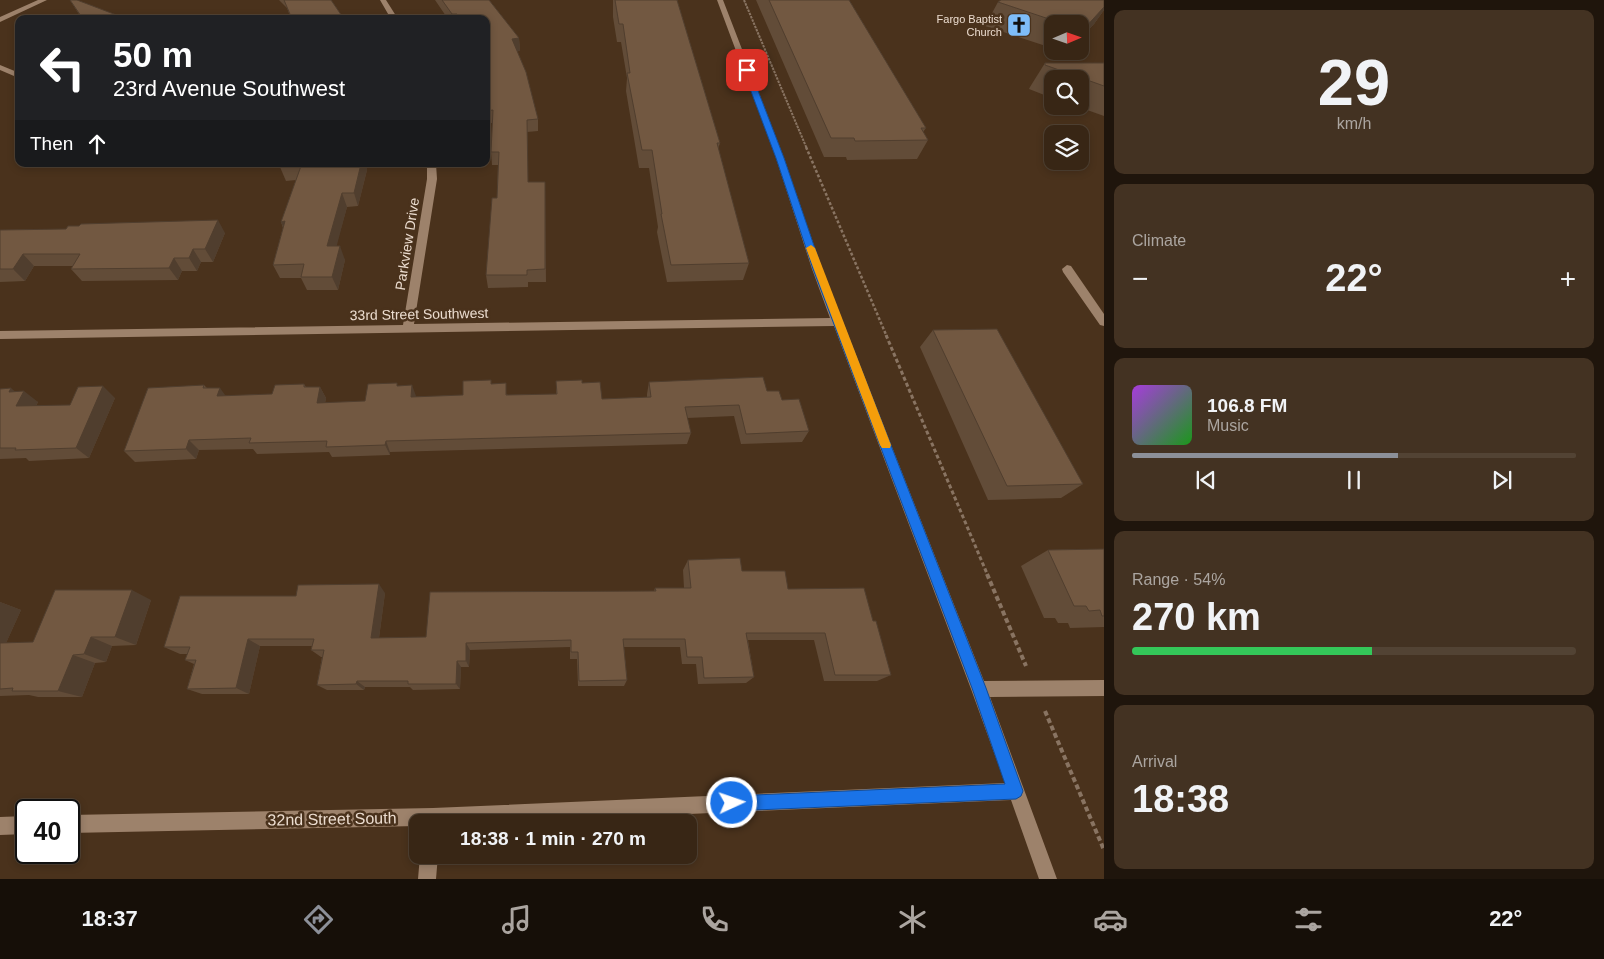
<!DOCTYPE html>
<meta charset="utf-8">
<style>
:root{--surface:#382615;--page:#433222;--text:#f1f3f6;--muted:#aba5a0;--line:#524334;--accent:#8c9099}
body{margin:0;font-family:Helvetica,sans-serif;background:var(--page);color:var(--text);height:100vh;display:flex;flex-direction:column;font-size:19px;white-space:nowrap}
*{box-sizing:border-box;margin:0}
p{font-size:16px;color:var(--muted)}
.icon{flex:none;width:28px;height:28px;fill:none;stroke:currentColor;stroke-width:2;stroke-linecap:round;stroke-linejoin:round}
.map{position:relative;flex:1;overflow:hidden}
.side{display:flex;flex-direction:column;gap:10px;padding:10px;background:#1f150c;width:500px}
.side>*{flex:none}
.guide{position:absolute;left:15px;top:15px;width:475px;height:152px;border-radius:10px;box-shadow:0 2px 8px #0003,0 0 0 1px var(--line);background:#202124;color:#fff;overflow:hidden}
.needle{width:32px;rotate:88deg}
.tools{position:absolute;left:1044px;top:15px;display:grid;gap:10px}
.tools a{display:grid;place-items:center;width:45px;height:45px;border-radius:10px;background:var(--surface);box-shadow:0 2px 8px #0003,0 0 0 1px var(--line);font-size:25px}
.speed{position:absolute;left:15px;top:799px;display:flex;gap:10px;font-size:25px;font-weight:700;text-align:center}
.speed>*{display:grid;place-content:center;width:65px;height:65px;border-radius:50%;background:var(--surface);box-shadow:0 2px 8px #0003,0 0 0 1px var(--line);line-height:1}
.speed .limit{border:2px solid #111;border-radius:8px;background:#fff;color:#111}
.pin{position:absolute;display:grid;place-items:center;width:42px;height:42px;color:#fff;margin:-21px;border-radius:10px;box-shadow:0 2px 8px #0006}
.me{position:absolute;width:55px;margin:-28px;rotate:87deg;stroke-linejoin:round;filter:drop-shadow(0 0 4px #0008)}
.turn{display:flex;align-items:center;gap:18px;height:105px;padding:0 15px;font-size:22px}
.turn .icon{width:65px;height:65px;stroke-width:2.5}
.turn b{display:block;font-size:35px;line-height:42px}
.then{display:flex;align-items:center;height:48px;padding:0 15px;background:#0003;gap:10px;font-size:19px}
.big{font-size:38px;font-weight:700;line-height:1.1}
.side .card{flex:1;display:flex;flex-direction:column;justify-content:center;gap:8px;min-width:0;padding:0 18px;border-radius:10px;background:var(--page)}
.side .dial{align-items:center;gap:0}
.dial b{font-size:65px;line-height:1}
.song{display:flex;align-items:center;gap:15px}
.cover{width:60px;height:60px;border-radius:8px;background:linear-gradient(135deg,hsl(280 70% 55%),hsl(120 70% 35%))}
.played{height:5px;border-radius:2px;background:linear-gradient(90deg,var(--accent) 60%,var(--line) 60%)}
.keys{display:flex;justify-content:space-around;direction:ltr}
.heat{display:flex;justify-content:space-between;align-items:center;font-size:28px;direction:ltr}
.charge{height:8px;border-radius:4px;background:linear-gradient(90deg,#34c759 54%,var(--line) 0)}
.trip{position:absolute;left:409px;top:814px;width:288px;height:50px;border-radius:10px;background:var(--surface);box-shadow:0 2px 8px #0003,0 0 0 1px var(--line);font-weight:700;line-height:50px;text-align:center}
.menu{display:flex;height:80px;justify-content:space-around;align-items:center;background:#160f08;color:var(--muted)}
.menu .icon{width:35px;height:35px}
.menu .selected{color:var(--accent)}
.menu b{font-size:22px;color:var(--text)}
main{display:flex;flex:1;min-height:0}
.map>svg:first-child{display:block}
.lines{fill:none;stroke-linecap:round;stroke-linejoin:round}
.path-far3{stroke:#897462;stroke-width:2;stroke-dasharray:2.5 1;stroke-linecap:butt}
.path-far2{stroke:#897462;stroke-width:2.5;stroke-dasharray:3 2;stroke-linecap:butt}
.path-far1{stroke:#897462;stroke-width:3;stroke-dasharray:4 2.5;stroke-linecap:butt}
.path{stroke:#897462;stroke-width:4;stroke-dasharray:5 3;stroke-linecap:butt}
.minor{fill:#9d826b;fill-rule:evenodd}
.wall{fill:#624c38}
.shaded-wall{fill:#503e2e}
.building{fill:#725841;stroke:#503e2e}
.route{fill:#1a73e8;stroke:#114b97}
.slow{fill:#f59e0b}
.labels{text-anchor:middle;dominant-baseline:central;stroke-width:5;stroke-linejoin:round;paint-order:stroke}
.far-poi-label{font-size:11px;fill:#ecddd0;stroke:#4a321c;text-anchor:end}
.street-label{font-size:14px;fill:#ecddd0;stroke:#4a321c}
.near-street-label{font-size:16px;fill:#ecddd0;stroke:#4a321c}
</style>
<main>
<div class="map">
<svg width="1104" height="879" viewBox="0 0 1104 879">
<rect width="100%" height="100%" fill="#4a321c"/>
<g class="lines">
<path class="path-far3" d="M744,0L807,149"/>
<path class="path-far2" d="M806,147L887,337"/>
<path class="path-far1" d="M886,335L988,576"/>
<path class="path" d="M987,574L1026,666
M1045,711L1104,850"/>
<path class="minor" d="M38,0H47L0,22V17Z
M380,0H386L398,19H391Z
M717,0H723L784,158L822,269L984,681L1104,680V696L990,697L1057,879H1039L1011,800L503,822H418V826L69,833V815L433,808L1005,783L971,689L834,326L0,339V331L403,325L427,179V164H436L437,179L414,324L830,318L812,269L776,158Z
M0,65L17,72L18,74L14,76L0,70Z
M1067,265L1071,266L1104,314V326L1100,325L1063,272L1062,269Z
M26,816V834L0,835V817Z
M420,855H438L436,879H418Z"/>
</g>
<path class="wall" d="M70,0L127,19H82Z
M279,0H331L344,19H291L287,8Z
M435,0H489L519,38L520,51H517L538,119V131L527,132L528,182H545L546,282H528V287L488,288L486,275L497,198L498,165H492L491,152L492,123L488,124L486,115V19H448Z
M613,0H677L720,143L718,149L749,263L743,280L667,282L657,232L658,227L649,168H639L626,91L627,78L621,42H617L613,17Z
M756,0H849L926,128L923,132L928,140L917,159L847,160L846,157H824Z
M1104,0V10L1094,24L1080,39V24H1052V48L985,26L998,2Z
M1045,63H1104V116L1076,106H1080V79H1052V98L1029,89L1030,87Z
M280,164L367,170L358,206L347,207L336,246L345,260L338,290H307L301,278H280L273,265L283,228L281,222L296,180L286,181L280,167Z
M0,230L225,233L213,262H201L197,271H182L178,280L82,281L71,269L73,266H34L25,281L0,282Z
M933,330L1083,484L1061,498L988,500L920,347Z
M556,381L582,383L602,399L647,397V394L649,382L767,391L782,400L809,431L802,442L741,444L734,416L687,418L691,433L687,444L390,452V455L332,457L329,452L257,454L253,449L199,450L196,459L135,462L124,451L204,385L207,388L226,396L272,394L304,384L306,387H320L326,398L325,403L365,401L398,386L416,397L463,395L492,384L508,395L556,394Z
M0,389L15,391L38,402L36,406L70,405L115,398L89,458L29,461L26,458L0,459Z
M1104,549V627L1070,628L1068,623H1058L1055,618H1044L1021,566L1048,550Z
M688,560L742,571L873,621L891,675L877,681H824L814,640H748L754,677L746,683L698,684L696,664H682L680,647H624L627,680L624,686H578L577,659H570V647L470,650L469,667H461L460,689L413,690L410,687H365L364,690H327L317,685L322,657H321L311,650L312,646H260L249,694H202L187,689L194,664L185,660L188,654H180L164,647L296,596L385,593L379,638L426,637L654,591L655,588H684L683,570Z
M151,600L136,645L112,646L106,662L95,663L82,697H38L29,695L0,696V602L21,610L6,643L33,642Z"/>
<path class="shaded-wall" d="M1104,7V10L1094,24L1080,39V33L1083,30Z
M452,14H457V19H452Z
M519,38L520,51L513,52L512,39Z
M361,164H367V170L358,206L354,193Z
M342,193L347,207L333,260L327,246Z
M218,220L225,233L213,262L205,249Z
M285,221L287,236L281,222Z
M340,246L345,260L338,290L332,277Z
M193,249L201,262L197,271L189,258Z
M23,254L34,266L25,281L13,269Z
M174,258L182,271L178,280L169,268Z
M412,385L416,396L414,408L411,397Z
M103,386L115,398L89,458L76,448Z
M320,387L326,398L323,414L317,403Z
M11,388L21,397L24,391L38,402L30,417L16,406L9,392Z
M220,388L228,399L217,396Z
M189,440L199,450L196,459L186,449Z
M386,441L390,452V455L385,445Z
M379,584L385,593L378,645L371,638Z
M132,590L151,600L136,645L115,637Z
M0,602L21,610L2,652H0Z
M91,637L112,646L106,662L84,654Z
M248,639L260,646L249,694L236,688Z
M466,643L470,650L469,667L466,661Z
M73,655L95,663L82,697L58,691Z
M457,661L461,667L460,689L456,684Z
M357,681L365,687L364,690L356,684Z"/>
<path class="building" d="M70,0H77L127,19H83Z
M284,0H331L344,19H292Z
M442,0H489L519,38L512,39L526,72L538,119L527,120L528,182H545V269L527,270V275H486L492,198H497L499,152H491L493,110L486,111V19H459L457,14H452Z
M615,0H677L720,143H717L749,263L671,265L661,214H662L652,150H642L627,73H630L623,24H619Z
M769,0H849L926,128H921L928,140L855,141L854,138H831Z
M1001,0H1104V7L1083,30L1080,29V24H1064L998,2Z
M1045,63H1104V86L1045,65Z
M280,164H361L354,193H342L327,246H340L332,277H301L304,264L273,265L285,221L281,222L301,166L280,167Z
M218,220L205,249H193L189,258H174L169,268L71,269L80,254H23L13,269H0V230L66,229L68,226H79L81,224Z
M997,329L1083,484L1007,486L933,330Z
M763,377L767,391H779L782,400L799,399L809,431L746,434L739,405L685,407L691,433L386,441L385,445L326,447L327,441L249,443L251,438L189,440L186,449L124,451L148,388L204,385L203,388H220L217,396L272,394L275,385L304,384V387H320L317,403L365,401L368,384L397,383V386L412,385L411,397L463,395V381L491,380V384L506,383V395L557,394L556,381L582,380V383L600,382L602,399L651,397L649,382Z
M103,386L76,448L15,450L16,448H0V389L11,388L9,392L24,391L16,406L70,405L78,387Z
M1104,549V616H1102L1100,610L1089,611L1086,606H1074L1048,550Z
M740,558L742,571H785L788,589L864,588L873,621H876L891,675H835L825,633H746L754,677L704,678L702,657H687L685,639H623L627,680L579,681L578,652H571V640L466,643V661H457L456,684H408V681H357L356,684L317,685L324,650H311L314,639H248L236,688L187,689L196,660H185L190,647H164L180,596H296L298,585L379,584L371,638L426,637L430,592L656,591L655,588H691L688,560Z
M55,590H132L115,637H91L84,654L73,655L58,691H12L13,688L0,689V643L33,642Z"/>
<path class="route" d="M747,68L750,70L784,158L822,269L986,688L1023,791L1021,796L1016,799L732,811L727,809L724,803L727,798L732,796L1005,784L972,688L813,269L776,158L743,70Z"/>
<path class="slow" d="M811,245L815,248L891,445L890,448H882L880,445L806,248Z"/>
<defs>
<symbol id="church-square" viewBox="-11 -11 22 22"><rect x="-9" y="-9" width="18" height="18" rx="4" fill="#7ebdf9" stroke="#4a321c"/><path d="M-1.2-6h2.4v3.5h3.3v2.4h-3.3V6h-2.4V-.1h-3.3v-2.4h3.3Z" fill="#111"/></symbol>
</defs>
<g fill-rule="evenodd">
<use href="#church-square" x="1005" y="11" width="28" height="28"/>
</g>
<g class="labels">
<g class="far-poi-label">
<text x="1002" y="19">Fargo Baptist<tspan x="1002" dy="13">Church</tspan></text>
</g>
<g class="street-label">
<text transform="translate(407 244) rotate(-81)">Parkview Drive</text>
<text transform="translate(419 314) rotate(-1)">33rd Street Southwest</text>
</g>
<g class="near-street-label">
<text transform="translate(332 819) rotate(-1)">32nd Street South</text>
</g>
</g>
</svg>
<div class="tools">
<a><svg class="needle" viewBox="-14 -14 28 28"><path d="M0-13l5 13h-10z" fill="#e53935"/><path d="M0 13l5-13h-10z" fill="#aba5a0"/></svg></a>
<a><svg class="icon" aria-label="search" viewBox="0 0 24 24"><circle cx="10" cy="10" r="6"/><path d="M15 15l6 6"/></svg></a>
<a><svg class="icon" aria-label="layers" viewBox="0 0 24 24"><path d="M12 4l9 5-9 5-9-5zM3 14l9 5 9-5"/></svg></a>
</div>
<div class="speed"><div class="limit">40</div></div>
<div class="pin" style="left:747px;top:70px;background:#d93025"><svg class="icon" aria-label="arrive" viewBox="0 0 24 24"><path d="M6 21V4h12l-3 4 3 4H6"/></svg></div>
<svg class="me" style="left:732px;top:803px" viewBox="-20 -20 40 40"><circle r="17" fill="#1a73e8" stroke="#fff" stroke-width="3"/><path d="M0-11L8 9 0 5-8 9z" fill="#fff"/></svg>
<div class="trip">18:38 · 1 min · 270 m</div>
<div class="guide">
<div class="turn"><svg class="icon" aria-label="left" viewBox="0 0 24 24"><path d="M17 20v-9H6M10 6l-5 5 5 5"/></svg><div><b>50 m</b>23rd Avenue Southwest</div></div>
<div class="then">Then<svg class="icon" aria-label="ahead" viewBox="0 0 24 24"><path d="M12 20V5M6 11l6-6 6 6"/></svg></div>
</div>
</div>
<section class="side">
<div class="card dial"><b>29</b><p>km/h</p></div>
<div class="card"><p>Climate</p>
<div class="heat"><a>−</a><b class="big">22°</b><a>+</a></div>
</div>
<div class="card">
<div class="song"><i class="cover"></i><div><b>106.8 FM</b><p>Music</p></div></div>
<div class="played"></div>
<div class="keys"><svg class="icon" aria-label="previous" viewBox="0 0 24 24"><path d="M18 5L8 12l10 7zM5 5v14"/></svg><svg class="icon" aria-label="pause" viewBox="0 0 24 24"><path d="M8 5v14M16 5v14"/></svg><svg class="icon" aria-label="next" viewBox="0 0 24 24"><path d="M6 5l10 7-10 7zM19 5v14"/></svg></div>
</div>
<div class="card"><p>Range · 54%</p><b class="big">270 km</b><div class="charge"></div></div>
<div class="card"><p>Arrival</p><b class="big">18:38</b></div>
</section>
</main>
<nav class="menu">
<b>18:37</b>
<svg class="icon selected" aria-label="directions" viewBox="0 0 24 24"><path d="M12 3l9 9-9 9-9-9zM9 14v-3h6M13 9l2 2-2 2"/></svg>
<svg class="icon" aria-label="music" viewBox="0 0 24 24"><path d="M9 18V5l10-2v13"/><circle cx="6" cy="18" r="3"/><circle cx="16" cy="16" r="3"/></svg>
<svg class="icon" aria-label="phone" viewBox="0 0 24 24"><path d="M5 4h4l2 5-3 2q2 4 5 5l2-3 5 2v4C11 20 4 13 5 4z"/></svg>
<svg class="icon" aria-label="climate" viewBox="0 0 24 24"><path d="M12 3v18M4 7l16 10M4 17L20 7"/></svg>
<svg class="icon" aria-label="car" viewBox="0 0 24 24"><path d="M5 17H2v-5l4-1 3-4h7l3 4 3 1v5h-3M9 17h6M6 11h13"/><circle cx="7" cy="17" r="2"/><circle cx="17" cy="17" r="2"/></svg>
<svg class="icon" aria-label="filters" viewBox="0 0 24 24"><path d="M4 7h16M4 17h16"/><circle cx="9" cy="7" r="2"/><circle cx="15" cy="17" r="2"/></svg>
<b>22°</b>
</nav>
